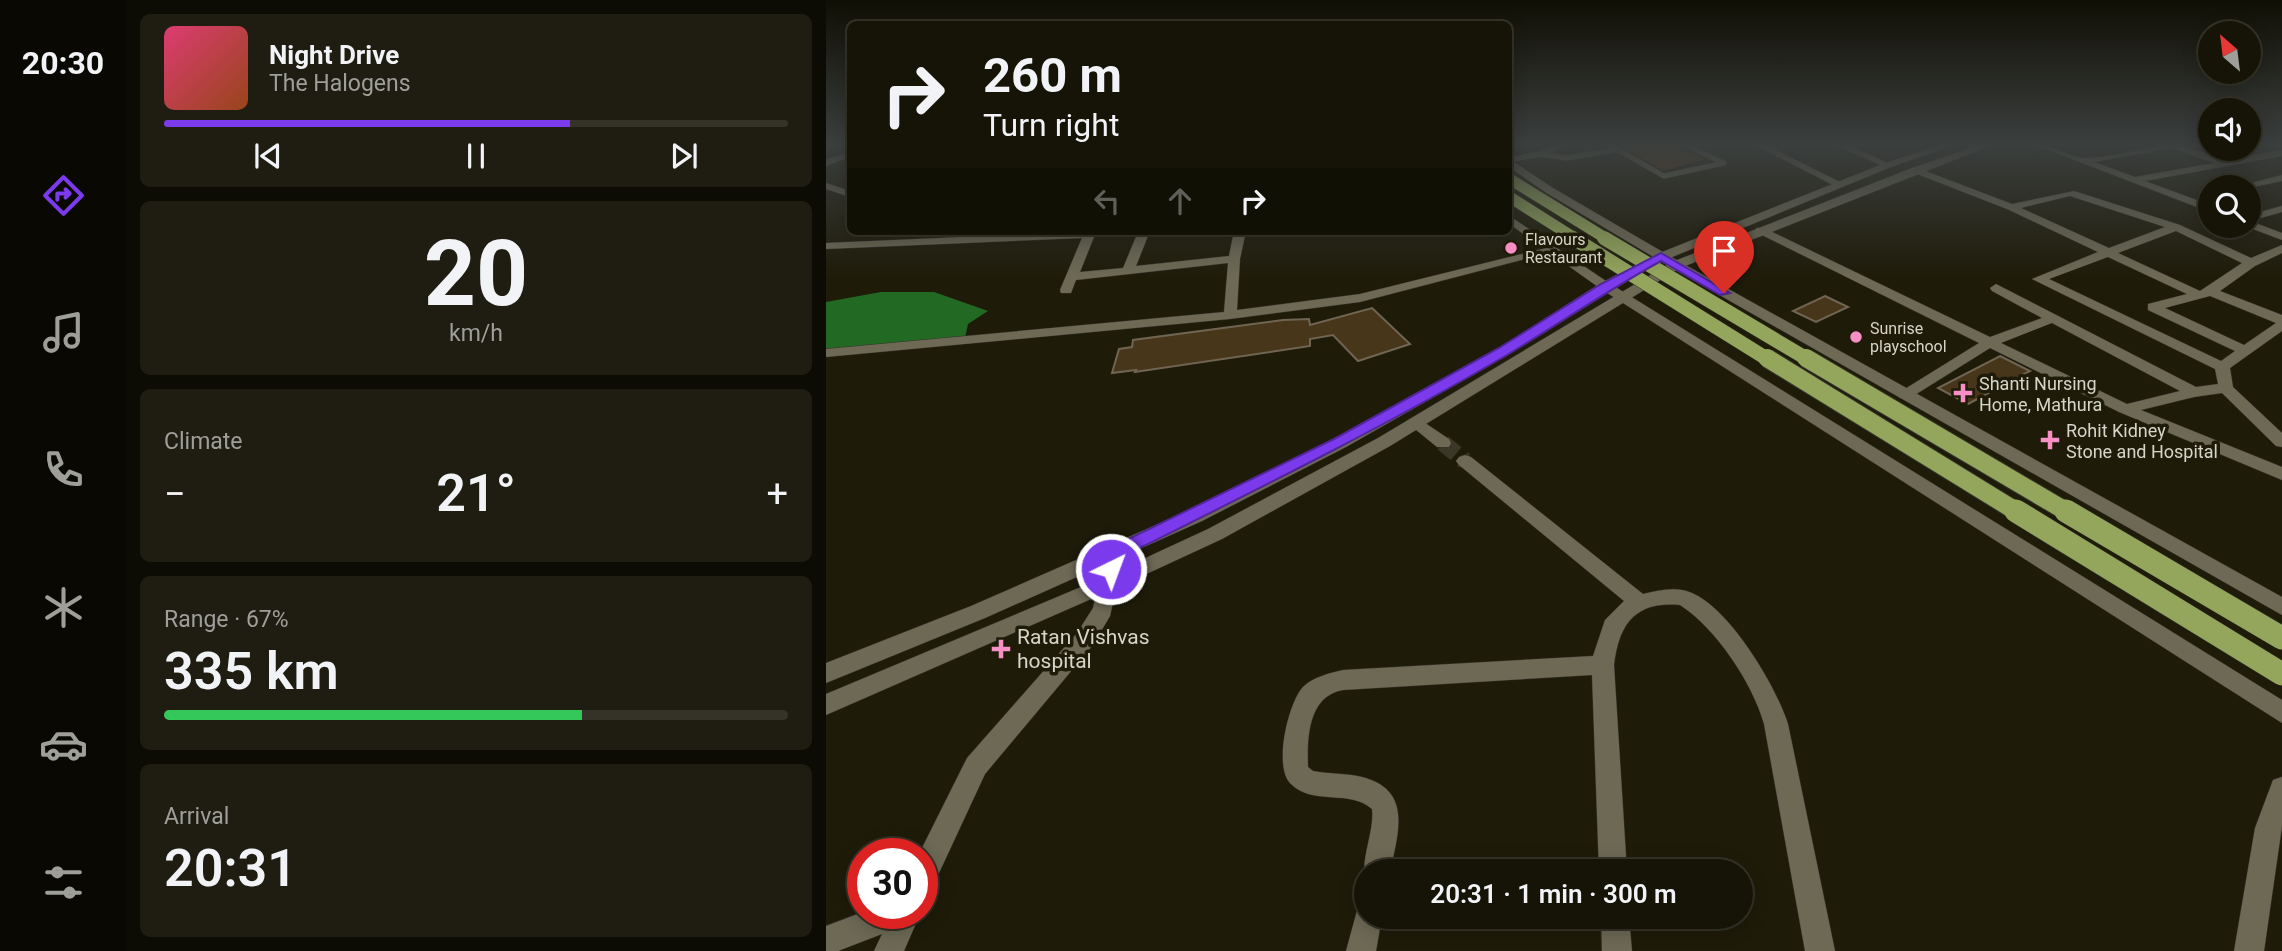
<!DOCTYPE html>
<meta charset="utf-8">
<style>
:root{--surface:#161407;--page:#1f1d11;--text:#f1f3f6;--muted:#9e9e9b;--line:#353328;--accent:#7c3aed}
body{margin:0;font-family:Roboto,sans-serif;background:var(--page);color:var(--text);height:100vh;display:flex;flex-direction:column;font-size:26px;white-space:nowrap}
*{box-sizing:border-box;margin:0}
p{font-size:23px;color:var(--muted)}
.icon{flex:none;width:38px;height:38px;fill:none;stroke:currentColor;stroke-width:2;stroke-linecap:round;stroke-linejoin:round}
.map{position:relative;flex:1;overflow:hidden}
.sheet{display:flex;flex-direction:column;gap:14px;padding:14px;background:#0c0b04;width:700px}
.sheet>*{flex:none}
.hud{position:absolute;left:21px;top:21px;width:665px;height:214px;border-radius:10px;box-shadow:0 4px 18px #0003,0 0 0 2px var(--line);background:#161407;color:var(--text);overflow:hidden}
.needle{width:46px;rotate:332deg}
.tools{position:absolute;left:1372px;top:21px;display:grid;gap:14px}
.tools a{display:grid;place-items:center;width:63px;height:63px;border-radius:50%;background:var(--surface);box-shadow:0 4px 18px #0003,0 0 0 2px var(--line);font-size:35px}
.speed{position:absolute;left:21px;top:838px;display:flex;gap:14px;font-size:35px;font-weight:700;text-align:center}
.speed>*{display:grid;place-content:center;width:91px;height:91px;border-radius:50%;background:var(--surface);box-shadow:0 4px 18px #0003,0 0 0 2px var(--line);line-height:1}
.speed .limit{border:10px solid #d22;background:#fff;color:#111}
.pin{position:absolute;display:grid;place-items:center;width:60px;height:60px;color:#fff;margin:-72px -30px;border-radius:50% 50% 50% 0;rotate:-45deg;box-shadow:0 0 7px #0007}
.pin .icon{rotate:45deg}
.me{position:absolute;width:77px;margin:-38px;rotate:42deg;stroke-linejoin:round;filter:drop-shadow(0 0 5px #0008)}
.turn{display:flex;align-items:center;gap:24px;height:147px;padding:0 21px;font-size:32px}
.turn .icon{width:91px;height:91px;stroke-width:2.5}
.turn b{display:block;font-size:49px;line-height:60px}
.lanes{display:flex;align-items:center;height:66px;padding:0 21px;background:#0003;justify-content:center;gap:35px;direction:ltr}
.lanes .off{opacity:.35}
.big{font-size:52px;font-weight:600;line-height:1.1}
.sheet .tile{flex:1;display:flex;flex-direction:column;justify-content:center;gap:10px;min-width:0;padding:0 24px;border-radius:10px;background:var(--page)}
.sheet .dial{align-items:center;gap:0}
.dial b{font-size:91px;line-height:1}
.song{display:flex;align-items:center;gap:21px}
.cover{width:84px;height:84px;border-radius:10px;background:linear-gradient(135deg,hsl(340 70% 55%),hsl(20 70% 35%))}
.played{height:7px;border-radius:4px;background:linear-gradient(90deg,var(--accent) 65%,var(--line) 65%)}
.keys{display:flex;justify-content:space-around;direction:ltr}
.heat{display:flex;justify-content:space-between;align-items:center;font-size:38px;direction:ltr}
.charge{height:10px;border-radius:5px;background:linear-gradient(90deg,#34c759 67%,var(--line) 0)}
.trip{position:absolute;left:528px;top:859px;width:399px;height:70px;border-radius:35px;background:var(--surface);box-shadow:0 4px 18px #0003,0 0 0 2px var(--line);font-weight:600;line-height:70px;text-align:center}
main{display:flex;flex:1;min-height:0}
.menu{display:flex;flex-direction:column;width:126px;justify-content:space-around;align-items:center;background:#090803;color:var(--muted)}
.menu .icon{width:49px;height:49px}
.menu .on{color:var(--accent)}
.menu b{font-size:32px;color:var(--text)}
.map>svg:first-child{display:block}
.green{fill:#5d3414}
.water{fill:#226a24}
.building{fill:#48361a;stroke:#706452;stroke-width:2}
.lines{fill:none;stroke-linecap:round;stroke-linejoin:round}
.minor-tunnel{stroke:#3a3726;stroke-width:17;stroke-dasharray:17 8;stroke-linecap:butt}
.service-casing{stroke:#35342c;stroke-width:6}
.minor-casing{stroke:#35342c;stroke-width:1}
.tertiary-casing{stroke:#35342c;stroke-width:1}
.secondary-casing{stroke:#35342c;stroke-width:1}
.service{stroke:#6d6955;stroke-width:5}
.minor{fill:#6d6955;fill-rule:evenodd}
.tertiary{fill:#6d6955;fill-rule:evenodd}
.secondary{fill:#6d6955;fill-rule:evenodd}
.trunk-bridge-far3-casing{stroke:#35342c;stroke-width:12;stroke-linecap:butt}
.trunk-bridge-far2-casing{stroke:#35342c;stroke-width:15;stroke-linecap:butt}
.trunk-bridge-far1-casing{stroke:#35342c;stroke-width:20;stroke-linecap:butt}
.trunk-bridge-casing{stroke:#35342c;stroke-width:24;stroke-linecap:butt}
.trunk-bridge-far3{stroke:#94a65c;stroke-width:11}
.trunk-bridge-far2{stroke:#94a65c;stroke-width:14}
.trunk-bridge-far1{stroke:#94a65c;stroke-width:18}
.trunk-bridge{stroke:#94a65c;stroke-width:23}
.route{fill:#7c3aed;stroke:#51269a;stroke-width:2}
.poi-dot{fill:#fa8fc6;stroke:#1e1b09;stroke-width:2.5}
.labels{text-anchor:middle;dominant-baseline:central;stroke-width:7;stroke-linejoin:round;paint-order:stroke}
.far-poi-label{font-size:16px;fill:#d6d5c9;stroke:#1e1b09;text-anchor:start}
.poi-label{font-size:18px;fill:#d6d5c9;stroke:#1e1b09;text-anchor:start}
.near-poi-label{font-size:21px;fill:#d6d5c9;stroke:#1e1b09;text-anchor:start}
</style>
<main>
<nav class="menu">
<b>20:30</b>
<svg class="icon on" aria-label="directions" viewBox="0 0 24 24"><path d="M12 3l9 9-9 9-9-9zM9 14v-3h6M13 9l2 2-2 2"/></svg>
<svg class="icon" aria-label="music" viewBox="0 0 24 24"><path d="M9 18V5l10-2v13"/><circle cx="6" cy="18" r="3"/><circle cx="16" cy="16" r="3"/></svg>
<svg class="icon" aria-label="phone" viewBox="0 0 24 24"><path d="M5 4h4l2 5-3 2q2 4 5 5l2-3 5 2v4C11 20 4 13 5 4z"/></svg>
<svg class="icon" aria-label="climate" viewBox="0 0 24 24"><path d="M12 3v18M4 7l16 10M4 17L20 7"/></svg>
<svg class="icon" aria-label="car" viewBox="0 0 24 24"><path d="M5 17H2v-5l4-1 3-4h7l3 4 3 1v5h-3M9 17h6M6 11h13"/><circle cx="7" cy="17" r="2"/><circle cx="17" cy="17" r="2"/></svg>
<svg class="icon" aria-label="filters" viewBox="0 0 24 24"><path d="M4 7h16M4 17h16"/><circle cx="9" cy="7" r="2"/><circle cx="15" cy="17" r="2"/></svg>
</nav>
<section class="sheet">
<div class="tile">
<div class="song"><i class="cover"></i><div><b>Night Drive</b><p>The Halogens</p></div></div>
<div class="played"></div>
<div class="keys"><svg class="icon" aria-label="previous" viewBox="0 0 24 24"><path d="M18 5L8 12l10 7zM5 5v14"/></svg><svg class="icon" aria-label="pause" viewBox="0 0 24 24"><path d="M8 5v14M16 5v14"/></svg><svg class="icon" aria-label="next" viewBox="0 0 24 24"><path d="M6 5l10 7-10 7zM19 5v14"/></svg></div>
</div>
<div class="tile dial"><b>20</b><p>km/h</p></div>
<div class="tile"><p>Climate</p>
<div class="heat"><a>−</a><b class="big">21°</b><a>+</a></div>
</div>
<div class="tile"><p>Range · 67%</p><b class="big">335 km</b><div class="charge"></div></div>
<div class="tile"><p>Arrival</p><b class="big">20:31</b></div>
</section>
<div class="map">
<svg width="1456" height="951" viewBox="0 0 1456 951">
<rect width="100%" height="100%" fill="#1e1b09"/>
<path class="green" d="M791,144H847L879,159L837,171Z"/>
<path class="water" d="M55,292H108L162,311L142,324L139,338L0,349V302Z"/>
<path class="building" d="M999,296L1022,307L990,322L967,311Z
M546,308L584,344L532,361L507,335L484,339V346L309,372L310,370L286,373L293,349L306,347L307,340L457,320L483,319L484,325Z
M1174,356L1204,371L1142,404L1112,388Z"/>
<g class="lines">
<path class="minor-tunnel" d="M617,443L639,461"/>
<defs>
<path id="service" d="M782,144L838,176L898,163
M858,144L897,163
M714,154L741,158L792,149
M682,160L714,154L738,144"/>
<path id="minor" d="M0,144H8L0,150Z
M927,144H938L1020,185L1011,187Z
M1007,144H1019L1067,165L1059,167Z
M1207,144C1226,143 1242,158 1261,158C1294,157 1326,144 1359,144L1357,146L1400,160L1456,150V156L1319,181L1384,205V212ZM1346,148L1388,163L1309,177L1268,162Z
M24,151V157L0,166V160Z
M1089,167L1186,204L1248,191L1354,225L1425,258L1456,245V253L1429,266L1394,291L1456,315V331L1404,368L1407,387L1456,433V447L1450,446L1396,393L1368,397L1315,410L1456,467V480L1293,412L1164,348L1084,398H1074L1071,395L1074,392L1153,343L930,232V228H938L1164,337L1216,318L1166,291L1164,288L1170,284L1370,387L1392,384L1389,369L1206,279L1272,252L1181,209L1086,172L1084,170ZM1244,196L1339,227L1283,248L1195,208ZM1350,231L1416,263L1374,291L1292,253ZM1282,257L1361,294L1322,304V310L1409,351L1395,361L1223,279ZM1384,296L1450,323L1418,345L1339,308ZM1226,323L1354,391L1301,404L1175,343Z
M1456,175V181L1423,188L1410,187Z
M0,183L24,191V197L0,189Z
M1456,206V212L1424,221L1456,233V240L1419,226H1423V215Z
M207,231H219L218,233L324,231L310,266L403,256L408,231H420L414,259L411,310L534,294L728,246L734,250L534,302L404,319L0,357V349L398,312L402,263L250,280L245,293H235L234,290L256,238L0,249V243L206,234ZM312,232L297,268L254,272L268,237Z
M590,417L623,439L625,443L623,447H611L584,425L582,422L584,419Z
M639,455L645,457L817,594C834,590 850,586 866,593C904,609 950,686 962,724L1009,951H979L938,724C927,684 890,628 854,605C809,601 793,624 788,665L801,872H773L766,675L517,690C482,696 481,738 482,767L487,771C503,774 520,773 536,777C587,790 572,833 564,872H541V882C532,864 549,832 546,809C524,789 487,806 465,784C447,768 462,703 477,687C487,677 504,673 517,670L767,656L779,620L798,601L633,465L630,461L633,457Z
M288,547L295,549L298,554L284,616L267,645L159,774L106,888L96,892V854H93L141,758L251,633L267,608L278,554L281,549Z
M1456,777V826L1438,951H1408L1429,828L1447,780Z
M541,903V917H556L550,951H520L532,907Z
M37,912V914H94L78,951H48L56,934L12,951H0V926Z
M775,917H803L806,951H776Z"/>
<path id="tertiary" d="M682,158L727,188L854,262L1456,597V615L846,268L719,192L682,166Z
M682,215L783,283L1456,700V723L775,289L682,223Z"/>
<path id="secondary" d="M1118,144H1131L1065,167L839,260L783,289L683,354L520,447L376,521L159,618L0,683V663L145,606L362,511L508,439L673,348L775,283L831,254L1059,163Z
M1156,144H1169L854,268L564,446L396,539L288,589L0,715V694L274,579L382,529L552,438L846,262L1086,168Z"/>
</defs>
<use href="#service" class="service-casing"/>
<use href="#minor" class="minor-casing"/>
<use href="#tertiary" class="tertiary-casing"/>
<use href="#secondary" class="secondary-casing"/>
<use href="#service" class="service"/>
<use href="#minor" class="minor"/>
<use href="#tertiary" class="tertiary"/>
<use href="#secondary" class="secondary"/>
<defs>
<path id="trunk-bridge-far3" d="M682,178L781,239
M682,196L750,239"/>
<path id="trunk-bridge-far2" d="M747,238L943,360
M778,238L983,360"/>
<path id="trunk-bridge-far1" d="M941,358L1193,513
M980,358L1243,513"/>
<path id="trunk-bridge" d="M1190,511L1456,674
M1240,511L1456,638"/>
</defs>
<use href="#trunk-bridge-far3" class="trunk-bridge-far3-casing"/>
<use href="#trunk-bridge-far2" class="trunk-bridge-far2-casing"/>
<use href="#trunk-bridge-far1" class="trunk-bridge-far1-casing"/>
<use href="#trunk-bridge" class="trunk-bridge-casing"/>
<use href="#trunk-bridge-far3" class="trunk-bridge-far3"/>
<use href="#trunk-bridge-far2" class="trunk-bridge-far2"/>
<use href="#trunk-bridge-far1" class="trunk-bridge-far1"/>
<use href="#trunk-bridge" class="trunk-bridge"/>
</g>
<linearGradient id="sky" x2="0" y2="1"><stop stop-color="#100f05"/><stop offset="0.52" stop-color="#3b3f3e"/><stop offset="1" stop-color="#3b3f3e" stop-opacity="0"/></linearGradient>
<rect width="1456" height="277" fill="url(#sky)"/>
<path class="route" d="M835,253L904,293L894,295L835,261C782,290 733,324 681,355C556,428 426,492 296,557L291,574H278L276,569L282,549L508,439L673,348L775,284Z"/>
<g class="poi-dot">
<circle cx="685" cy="248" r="7"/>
<circle cx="1030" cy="337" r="7"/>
<path d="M1133.5 382.5h7v7h7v7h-7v7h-7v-7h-7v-7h7z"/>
<path d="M1220.5 429.5h7v7h7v7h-7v7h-7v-7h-7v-7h7z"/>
<path d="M171.5 638.5h7v7h7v7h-7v7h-7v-7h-7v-7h7z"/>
</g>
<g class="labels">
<g class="far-poi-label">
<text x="699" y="239">Flavours<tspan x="699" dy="18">Restaurant</tspan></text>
<text x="1044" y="328">Sunrise<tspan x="1044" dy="18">playschool</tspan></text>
</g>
<g class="poi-label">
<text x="1153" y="383">Shanti Nursing<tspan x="1153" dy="21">Home, Mathura</tspan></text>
<text x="1240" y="430">Rohit Kidney<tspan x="1240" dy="21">Stone and Hospital</tspan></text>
</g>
<g class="near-poi-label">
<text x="191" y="637">Ratan Vishvas<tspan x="191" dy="24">hospital</tspan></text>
</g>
</g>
</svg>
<div class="tools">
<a><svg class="needle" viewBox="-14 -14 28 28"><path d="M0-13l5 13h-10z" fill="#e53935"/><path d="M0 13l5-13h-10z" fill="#9e9e9b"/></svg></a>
<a><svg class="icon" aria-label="sound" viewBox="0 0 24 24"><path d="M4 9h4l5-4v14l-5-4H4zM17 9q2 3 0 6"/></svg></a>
<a><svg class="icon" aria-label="search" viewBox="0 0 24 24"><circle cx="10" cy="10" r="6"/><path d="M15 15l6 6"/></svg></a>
</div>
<div class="speed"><div class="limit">30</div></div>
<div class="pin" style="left:898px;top:293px;background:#d93025"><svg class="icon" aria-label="arrive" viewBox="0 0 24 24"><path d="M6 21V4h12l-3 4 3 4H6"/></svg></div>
<svg class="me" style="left:285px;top:569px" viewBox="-20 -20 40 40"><circle r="17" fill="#7c3aed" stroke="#fff" stroke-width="3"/><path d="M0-11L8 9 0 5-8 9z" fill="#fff"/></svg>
<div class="trip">20:31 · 1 min · 300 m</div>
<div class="hud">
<div class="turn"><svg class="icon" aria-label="right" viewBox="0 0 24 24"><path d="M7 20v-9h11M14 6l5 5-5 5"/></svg><div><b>260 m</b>Turn right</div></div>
<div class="lanes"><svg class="icon off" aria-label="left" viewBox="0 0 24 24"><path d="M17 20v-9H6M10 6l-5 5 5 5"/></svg><svg class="icon off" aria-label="ahead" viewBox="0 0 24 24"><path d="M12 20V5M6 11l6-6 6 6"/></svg><svg class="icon" aria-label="right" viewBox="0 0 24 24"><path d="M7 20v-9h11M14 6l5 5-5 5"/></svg></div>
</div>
</div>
</main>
